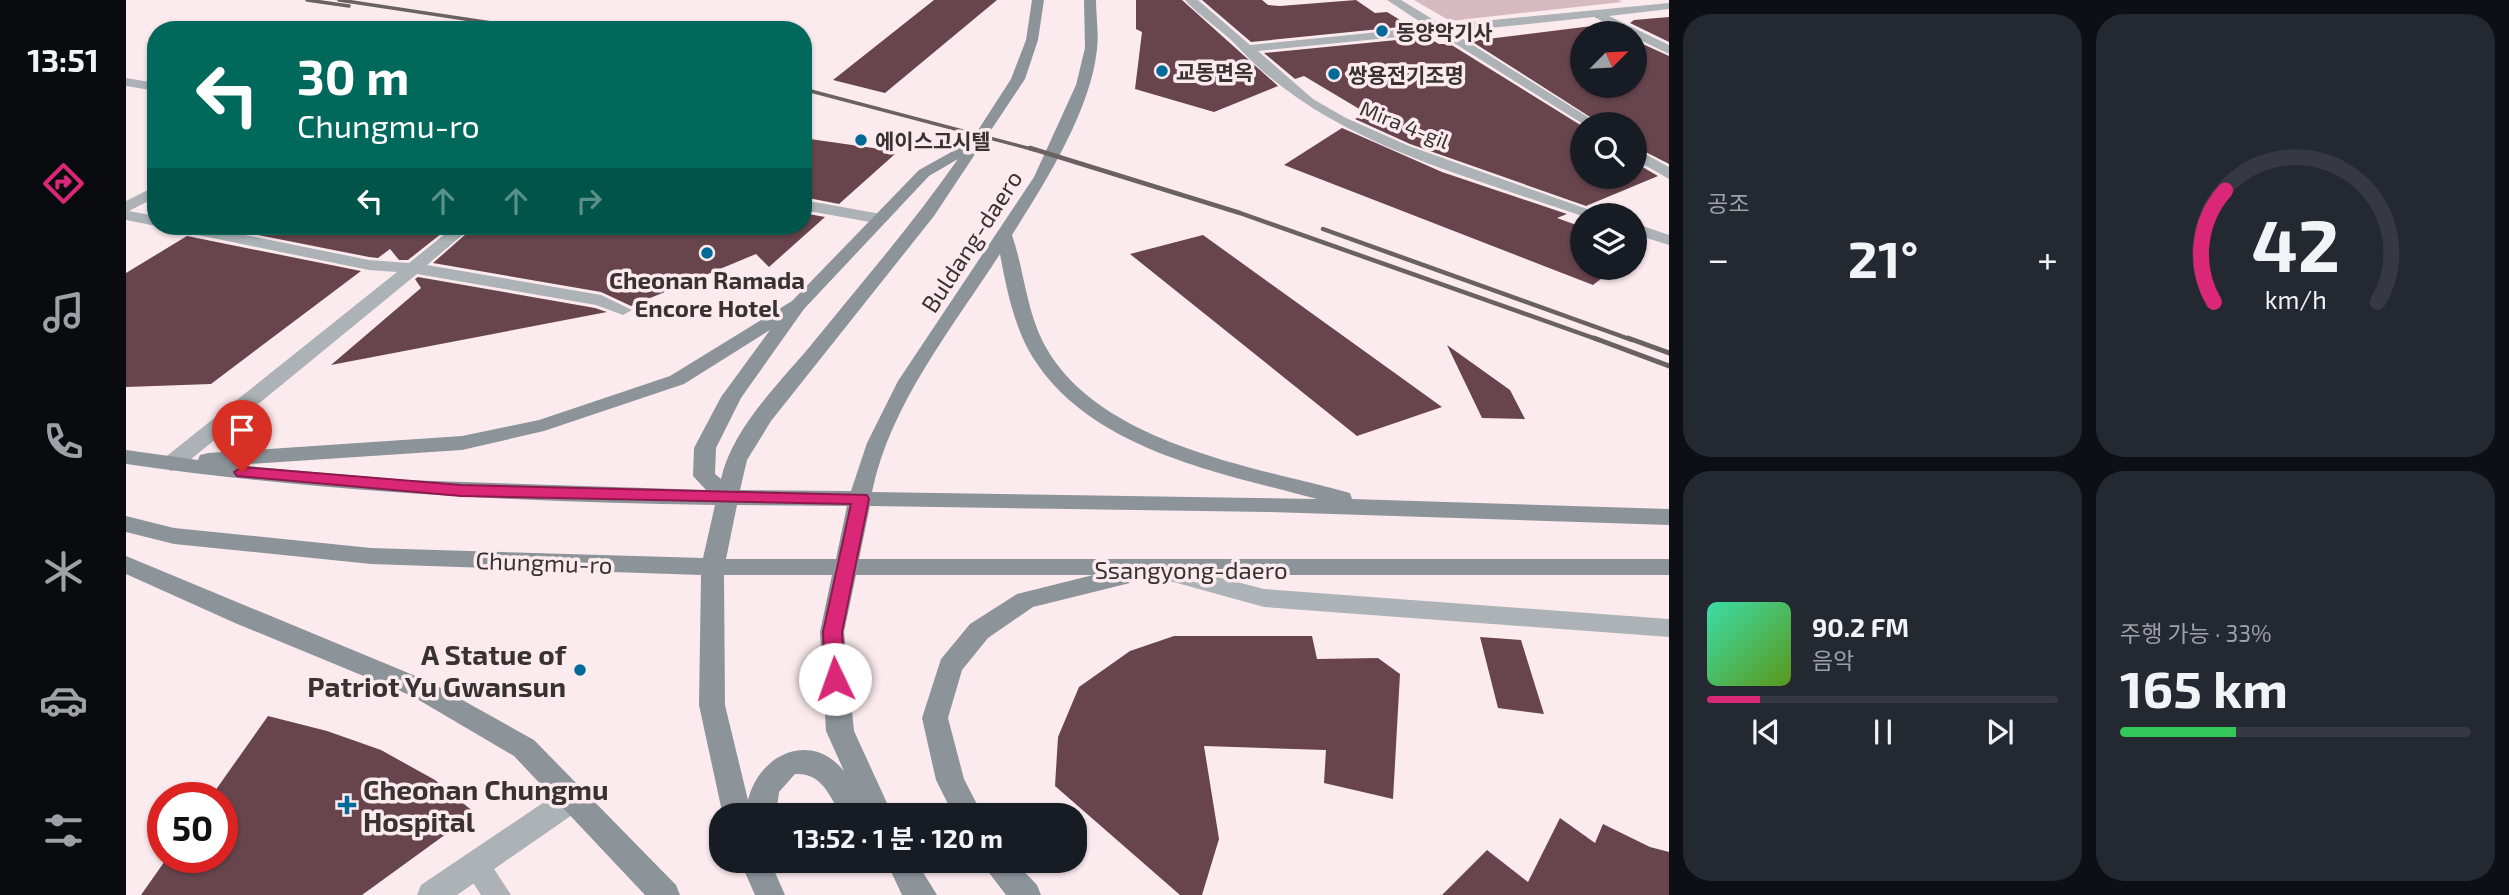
<!DOCTYPE html>
<html lang="ko">
<meta charset="utf-8">
<style>
:root{--surface:#171b24;--page:#242831;--text:#f1f3f6;--muted:#9ea1a6;--line:#363941;--accent:#db2777}
body{margin:0;font-family:"Exo 2","Noto Sans KR",sans-serif;background:var(--page);color:var(--text);height:100vh;display:flex;flex-direction:column;font-size:26px;white-space:nowrap}
*{box-sizing:border-box;margin:0}
p{font-size:23px;color:var(--muted)}
.icon{flex:none;width:38px;height:38px;fill:none;stroke:currentColor;stroke-width:2;stroke-linecap:round;stroke-linejoin:round}
.map{position:relative;flex:1;overflow:hidden}
.details{display:flex;flex-direction:column;gap:14px;padding:14px;background:#0d0f14;width:840px}
.details>*{flex:none}
.guide{position:absolute;left:21px;top:21px;width:665px;height:214px;border-radius:28px;box-shadow:0 2px 5px #0004;background:#00695c;color:#fff;overflow:hidden}
.needle{width:46px;rotate:66deg}
.controls{position:absolute;left:1444px;top:21px;display:grid;gap:14px}
.controls a{display:grid;place-items:center;width:77px;height:77px;border-radius:50%;background:var(--surface);box-shadow:0 2px 5px #0004;font-size:35px}
.speed{position:absolute;left:21px;top:782px;display:flex;gap:14px;font-size:35px;font-weight:700;text-align:center}
.speed>*{display:grid;place-content:center;width:91px;height:91px;border-radius:50%;background:var(--surface);box-shadow:0 2px 5px #0004;line-height:1}
.speed .limit{border:10px solid #d22;background:#fff;color:#111}
.pin{position:absolute;display:grid;place-items:center;width:60px;height:60px;color:#fff;margin:-72px -30px;border-radius:50% 50% 50% 0;rotate:-45deg;box-shadow:0 0 7px #0007}
.pin .icon{rotate:45deg}
.me{position:absolute;width:77px;margin:-38px;rotate:357deg;stroke-linejoin:round;filter:drop-shadow(0 0 5px #0008)}
.turn{display:flex;align-items:center;gap:24px;height:147px;padding:0 35px;font-size:32px}
.turn .icon{width:91px;height:91px;stroke-width:2.5}
.turn b{display:block;font-size:49px;line-height:60px}
.lanes{display:flex;align-items:center;height:66px;padding:0 35px;background:#0003;justify-content:center;gap:35px;direction:ltr}
.lanes .off{opacity:.35}
.big{font-size:52px;font-weight:700;line-height:1.1}
.details .tile{flex:1;display:flex;flex-direction:column;justify-content:center;gap:10px;min-width:0;padding:0 24px;border-radius:28px;background:var(--page)}
.details .dial{align-items:center;gap:0}
.dial svg{height:182px;overflow:visible;fill:none;stroke:var(--line);stroke-width:7;stroke-linecap:round;text-anchor:middle}
.dial text{fill:var(--text);stroke:none}
.song{display:flex;align-items:center;gap:21px}
.cover{width:84px;height:84px;border-radius:10px;background:linear-gradient(135deg,hsl(160 70% 55%),hsl(90 70% 35%))}
.played{height:7px;border-radius:4px;background:linear-gradient(90deg,var(--accent) 15%,var(--line) 15%)}
.keys{display:flex;justify-content:space-around;direction:ltr}
.heat{display:flex;justify-content:space-between;align-items:center;font-size:38px;direction:ltr}
.charge{height:10px;border-radius:5px;background:linear-gradient(90deg,#34c759 33%,var(--line) 0)}
.details .tiles{flex:1;display:grid;gap:14px;grid-template-columns:repeat(2,1fr)}
.trip{position:absolute;left:583px;top:803px;width:378px;height:70px;border-radius:28px;background:var(--surface);box-shadow:0 2px 5px #0004;font-weight:700;line-height:70px;text-align:center}
main{display:flex;flex:1;min-height:0}
.dock{display:flex;flex-direction:column;width:126px;justify-content:space-around;align-items:center;background:#090b0e;color:var(--muted)}
.dock .icon{width:49px;height:49px}
.dock .selected{color:var(--accent)}
.dock b{font-size:32px;color:var(--text)}
.map>svg:first-child{display:block}
.green{fill:#d6bac0}
.building{fill:#68454d}
.lines{fill:none;stroke-linecap:round;stroke-linejoin:round}
.lane{fill:#acb2b6;fill-rule:evenodd}
.street{fill:#acb2b6;fill-rule:evenodd}
.secondary{fill:#8c949a;fill-rule:evenodd}
.rail-far2{stroke:#696162;stroke-width:3.5}
.rail-far1{stroke:#696162;stroke-width:4.5}
.rail{stroke:#696162;stroke-width:5}
.route{fill:#db2777;stroke:#8e194d;stroke-width:2}
.poi-dot{fill:#016a98;stroke:#fcebee;stroke-width:2.5}
.labels{text-anchor:middle;dominant-baseline:central;stroke-width:7;stroke-linejoin:round;paint-order:stroke}
.far-poi-label{font-size:21px;font-weight:bold;fill:#383233;stroke:#fcebee;text-anchor:start}
.far-street-label{font-size:21px;fill:#383233;stroke:#fcebee}
.street-label{font-size:24px;fill:#383233;stroke:#fcebee}
.poi-label{font-size:24px;font-weight:bold;fill:#383233;stroke:#fcebee}
.near-poi-label{font-size:28px;font-weight:bold;fill:#383233;stroke:#fcebee;text-anchor:end}
</style>
<main>
<nav class="dock">
<b>13:51</b>
<svg class="icon selected" aria-label="directions" viewBox="0 0 24 24"><path d="M12 3l9 9-9 9-9-9zM9 14v-3h6M13 9l2 2-2 2"/></svg>
<svg class="icon" aria-label="music" viewBox="0 0 24 24"><path d="M9 18V5l10-2v13"/><circle cx="6" cy="18" r="3"/><circle cx="16" cy="16" r="3"/></svg>
<svg class="icon" aria-label="phone" viewBox="0 0 24 24"><path d="M5 4h4l2 5-3 2q2 4 5 5l2-3 5 2v4C11 20 4 13 5 4z"/></svg>
<svg class="icon" aria-label="climate" viewBox="0 0 24 24"><path d="M12 3v18M4 7l16 10M4 17L20 7"/></svg>
<svg class="icon" aria-label="car" viewBox="0 0 24 24"><path d="M5 17H2v-5l4-1 3-4h7l3 4 3 1v5h-3M9 17h6M6 11h13"/><circle cx="7" cy="17" r="2"/><circle cx="17" cy="17" r="2"/></svg>
<svg class="icon" aria-label="filters" viewBox="0 0 24 24"><path d="M4 7h16M4 17h16"/><circle cx="9" cy="7" r="2"/><circle cx="15" cy="17" r="2"/></svg>
</nav>
<div class="map">
<svg width="1543" height="895" viewBox="0 0 1543 895">
<rect width="100%" height="100%" fill="#fcebee"/>
<path class="green" d="M1288,0H1493L1496,2L1324,21Z"/>
<path class="building" d="M808,0H871L759,93L707,80Z
M1010,0H1056L1152,86L1088,112L1009,89L1016,32L1010,29Z
M1076,0H1136L1142,5L1154,6L1230,0L1249,13L1261,12L1284,26L1125,42Z
M1543,17V42L1504,23L1508,20Z
M1474,25L1490,33H1456V86H1508V40L1543,56V164L1508,146V124H1475L1345,41Z
M1301,37L1313,44H1324L1456,126V177H1508V162L1532,176L1460,206L1284,144L1229,119L1240,113L1178,76L1169,79L1138,53Z
M1216,128L1316,172L1441,214L1431,218L1456,227V268H1489L1467,285L1158,165Z
M677,138L761,150L759,153L769,154L713,204L677,197Z
M677,213L699,217L643,267L630,254L505,306L475,292L307,263L349,226H677Z
M87,226H325L282,260H273L264,249L252,258L243,257Z
M1077,235L1316,407L1231,436L1004,254Z
M61,236L235,271L85,384L0,387V273Z
M292,277L469,308L481,312L205,365L295,288L289,279Z
M1321,345L1384,390L1399,419L1356,418Z
M1048,636H1186L1191,659L1252,658L1274,674L1267,799L1198,783L1200,750L1078,746L1093,839L1076,895H1054L929,786L932,737L953,687L1004,651Z
M1354,637L1395,640L1418,714L1372,708Z
M142,716L201,731L255,750L309,780L349,813L236,895H15L41,858H96V798H84Z
M1434,818L1469,843L1477,824L1524,847L1543,852V895H1316L1361,850L1402,882Z"/>
<g class="lines">
<path class="lane" d="M349,852L359,855L385,895H355L335,864L339,855Z"/>
<path class="street" d="M1059,0H1072L1124,45L1302,27L1261,0H1275L1316,25L1543,3V9L1483,16L1543,45V54L1508,37V33H1500L1468,17L1326,32L1473,124H1457L1312,33L1132,51L1187,99L1220,118L1283,146L1478,215L1456,216C1336,174 1199,142 1111,46C1095,29 1074,17 1059,0Z
M0,78L30,83V91L0,86Z
M1508,148L1543,167V179L1508,159Z
M30,186V197L3,211L30,216V226L0,220V201Z
M677,200L755,214L763,219L755,224L677,210Z
M1508,223L1543,235V245L1508,234Z
M44,226H75L243,260L283,263L329,226H347L301,265L475,295L506,310L497,315L470,305L291,274L53,469L45,471L34,464L37,459L271,272L243,270L52,231Z
M1030,561L1138,589L1543,619V637L1138,607L1022,575L1018,569L1022,563Z
M446,787L456,790L460,799L456,808L331,895H291L295,885L436,790Z"/>
<path class="secondary" d="M906,0H918L912,40L899,79L808,216L645,421L621,460L614,490L725,491L741,443L772,381L908,177L950,85L959,48L958,0H970C970,16 973,33 971,49C965,110 919,183 886,235C898,270 900,308 917,342C969,443 1125,466 1224,493L1226,499L1543,509V525L1143,512L744,506L733,559H1543V575H1007L1004,583L907,607L862,638L836,670L822,718L838,779L857,816H828L810,780L796,718L815,659L844,624L891,594L967,575H730L718,632L728,731L767,816H715C704,795 695,772 669,774L653,792L650,816H597L573,705L575,575L245,564L48,544L0,532V516L48,528L245,548L577,558L589,505C392,502 196,492 0,464V450L72,460L74,455L82,453L336,436L413,420L544,376L666,301L793,170L845,141L885,79L900,40ZM832,159C788,222 738,280 690,339C656,381 607,426 595,479L589,474L590,448L615,398L678,309L803,176ZM874,254C880,287 887,321 903,351C959,449 1091,472 1191,499L746,492C764,404 827,327 874,254ZM644,330L595,397L568,448L567,476L580,490L278,480L109,465L336,450L418,431L558,384ZM611,505L721,506L710,559H600ZM598,575H706L694,632L700,731L718,771C685,730 633,754 622,800L599,705Z
M0,556L304,682L408,740L550,885L554,895H519L388,756L286,696L109,623L0,574Z
M614,861H644L659,895H629Z
M760,861H790L811,895H776Z
M854,861H888L911,885L915,895H880Z"/>
<path class="rail-far2" d="M181,0L223,6
M213,0L412,30
M677,89L909,150"/>
<path class="rail-far1" d="M904,148L1114,213L1473,340
M1197,229L1506,340"/>
<path class="rail" d="M1468,338L1543,366
M1502,338L1543,353"/>
</g>
<path class="route" d="M116,467L335,485L741,495L743,499L716,632L719,679L716,684H702L699,679L697,632L725,504L335,496L111,476L108,472Z"/>
<g class="poi-dot">
<circle cx="1256" cy="31" r="7"/>
<circle cx="1036" cy="71" r="7"/>
<circle cx="1208" cy="74" r="7"/>
<circle cx="735" cy="140" r="7"/>
<circle cx="581" cy="253" r="7"/>
<circle cx="454" cy="670" r="7"/>
<path d="M217.5 794.5h7v7h7v7h-7v7h-7v-7h-7v-7h7z"/>
</g>
<g class="labels">
<g class="far-poi-label">
<text x="1270" y="31">동양악기사</text>
<text x="1050" y="71">교동면옥</text>
<text x="1222" y="74">쌍용전기조명</text>
<text x="749" y="140">에이스고시텔</text>
</g>
<g class="far-street-label">
<text transform="translate(1279 124) rotate(22)">Mira 4-gil</text>
</g>
<g class="street-label">
<text transform="translate(845 241) rotate(-57)">Buldang-daero</text>
<text transform="translate(418 562) rotate(2)">Chungmu-ro</text>
<text x="1065" y="569">Ssangyong-daero</text>
</g>
<g class="poi-label">
<text x="581" y="279">Cheonan Ramada<tspan x="581" dy="28">Encore Hotel</tspan></text>
</g>
<g class="near-poi-label">
<text x="440" y="654">A Statue of<tspan x="440" dy="32">Patriot Yu Gwansun</tspan></text>
<text x="237" y="789" text-anchor="start">Cheonan Chungmu<tspan x="237" dy="32">Hospital</tspan></text>
</g>
</g>
</svg>
<div class="controls">
<a><svg class="needle" viewBox="-14 -14 28 28"><path d="M0-13l5 13h-10z" fill="#e53935"/><path d="M0 13l5-13h-10z" fill="#9ea1a6"/></svg></a>
<a><svg class="icon" aria-label="search" viewBox="0 0 24 24"><circle cx="10" cy="10" r="6"/><path d="M15 15l6 6"/></svg></a>
<a><svg class="icon" aria-label="layers" viewBox="0 0 24 24"><path d="M12 4l9 5-9 5-9-5zM3 14l9 5 9-5"/></svg></a>
</div>
<div class="speed"><div class="limit">50</div></div>
<div class="pin" style="left:116px;top:472px;background:#d93025"><svg class="icon" aria-label="arrive" viewBox="0 0 24 24"><path d="M6 21V4h12l-3 4 3 4H6"/></svg></div>
<svg class="me" style="left:709px;top:679px" viewBox="-20 -20 40 40"><circle r="19" fill="#fff"/><path d="M0-13L10 11 0 6-10 11z" fill="#db2777"/></svg>
<div class="trip">13:52 · 1 분 · 120 m</div>
<div class="guide">
<div class="turn"><svg class="icon" aria-label="left" viewBox="0 0 24 24"><path d="M17 20v-9H6M10 6l-5 5 5 5"/></svg><div><b>30 m</b>Chungmu-ro</div></div>
<div class="lanes"><svg class="icon" aria-label="left" viewBox="0 0 24 24"><path d="M17 20v-9H6M10 6l-5 5 5 5"/></svg><svg class="icon off" aria-label="ahead" viewBox="0 0 24 24"><path d="M12 20V5M6 11l6-6 6 6"/></svg><svg class="icon off" aria-label="ahead" viewBox="0 0 24 24"><path d="M12 20V5M6 11l6-6 6 6"/></svg><svg class="icon off" aria-label="right" viewBox="0 0 24 24"><path d="M7 20v-9h11M14 6l5 5-5 5"/></svg></div>
</div>
</div>
<section class="details">
<div class="tiles">
<div class="tile"><p>공조</p>
<div class="heat"><a>−</a><b class="big">21°</b><a>+</a></div>
</div>
<div class="tile dial"><svg viewBox="0 0 100 80">
<path d="M14 69A42 42 0 1 1 86 69"/>
<path d="M14 69A42 42 0 0 1 19 20" stroke="#db2777"/>
<text x="50" y="56" font-size="32" font-weight="700">42</text>
<text x="50" y="72" font-size="11">km/h</text>
</svg></div>
<div class="tile">
<div class="song"><i class="cover"></i><div><b>90.2 FM</b><p>음악</p></div></div>
<div class="played"></div>
<div class="keys"><svg class="icon" aria-label="previous" viewBox="0 0 24 24"><path d="M18 5L8 12l10 7zM5 5v14"/></svg><svg class="icon" aria-label="pause" viewBox="0 0 24 24"><path d="M8 5v14M16 5v14"/></svg><svg class="icon" aria-label="next" viewBox="0 0 24 24"><path d="M6 5l10 7-10 7zM19 5v14"/></svg></div>
</div>
<div class="tile"><p>주행 가능 · 33%</p><b class="big">165 km</b><div class="charge"></div></div>
</div>
</section>
</main>
